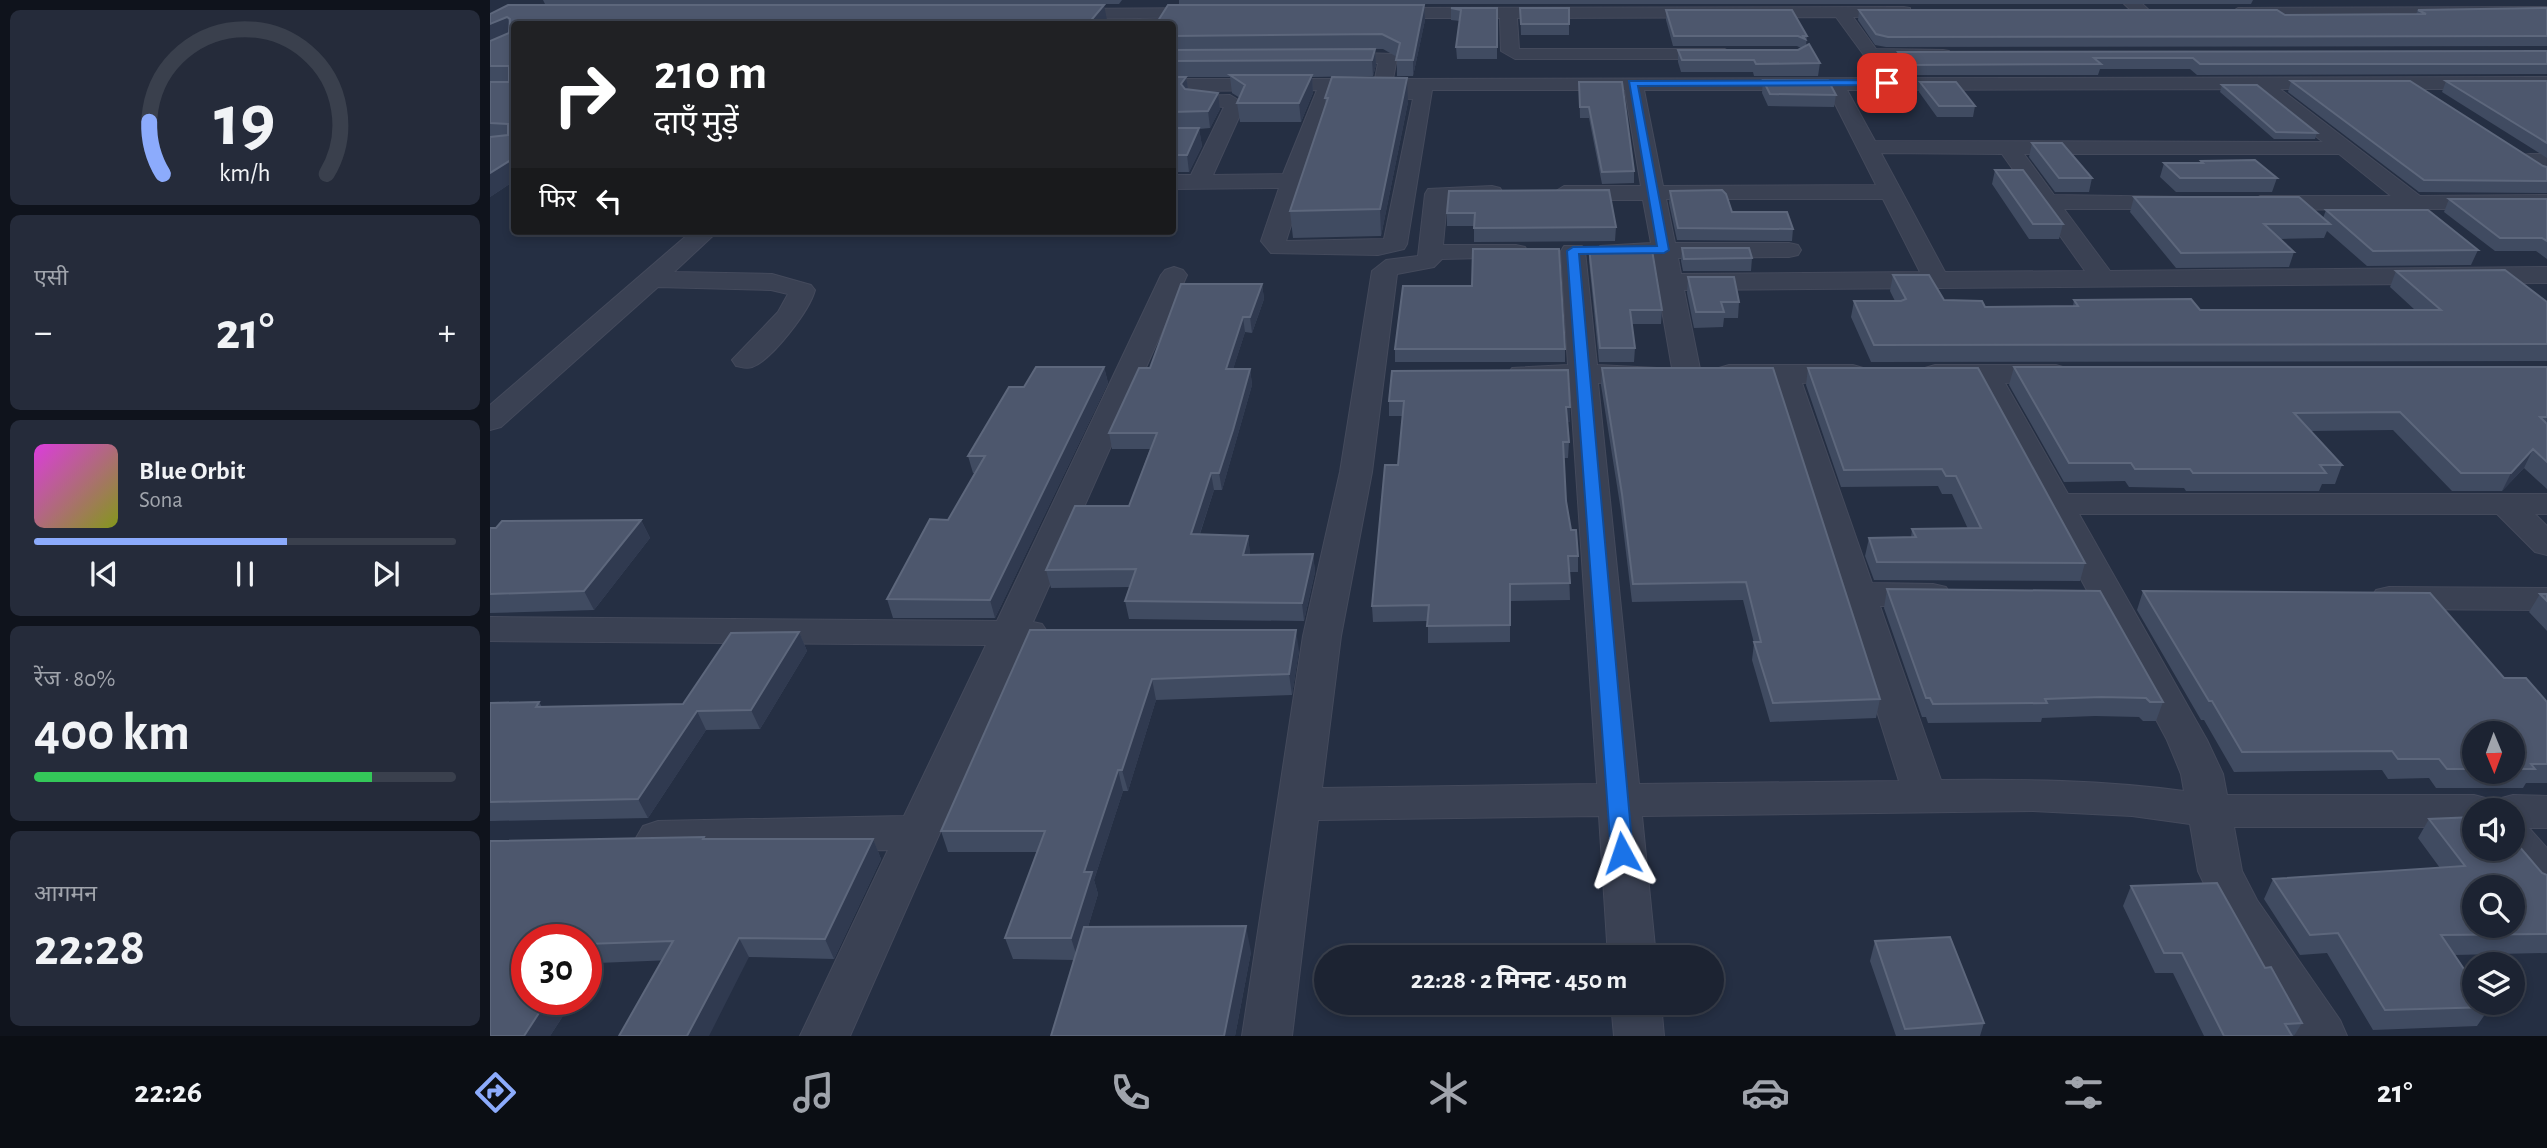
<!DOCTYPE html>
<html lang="hi">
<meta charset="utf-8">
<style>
:root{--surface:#1c2332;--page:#252b3a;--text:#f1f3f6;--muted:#a0a4ac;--line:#3a404d;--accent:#8cabfc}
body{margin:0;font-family:"Alegreya Sans","Noto Sans Devanagari",sans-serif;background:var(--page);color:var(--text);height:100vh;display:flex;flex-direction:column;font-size:26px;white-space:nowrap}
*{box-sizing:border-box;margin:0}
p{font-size:23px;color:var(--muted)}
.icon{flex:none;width:38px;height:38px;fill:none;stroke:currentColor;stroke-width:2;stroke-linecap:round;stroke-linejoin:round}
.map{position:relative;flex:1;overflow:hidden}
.details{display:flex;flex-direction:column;gap:10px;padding:10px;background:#0f131c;width:490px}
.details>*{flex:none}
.banner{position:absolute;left:21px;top:21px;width:665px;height:214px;border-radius:7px;box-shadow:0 4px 10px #0003,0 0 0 2px var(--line);background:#202124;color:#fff;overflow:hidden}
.needle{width:46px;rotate:179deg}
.buttons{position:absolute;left:1972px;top:721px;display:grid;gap:14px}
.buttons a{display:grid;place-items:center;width:63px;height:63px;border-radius:50%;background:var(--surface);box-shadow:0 4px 10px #0003,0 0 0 2px var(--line);font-size:35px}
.speed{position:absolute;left:21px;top:924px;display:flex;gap:14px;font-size:35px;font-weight:700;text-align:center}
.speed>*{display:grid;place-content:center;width:91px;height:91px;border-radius:50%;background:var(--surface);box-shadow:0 4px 10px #0003,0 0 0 2px var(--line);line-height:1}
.speed .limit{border:10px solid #d22;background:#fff;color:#111}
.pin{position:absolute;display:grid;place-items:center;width:60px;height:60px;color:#fff;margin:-30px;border-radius:14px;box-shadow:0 4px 10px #0006}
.me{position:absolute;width:77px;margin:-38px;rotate:355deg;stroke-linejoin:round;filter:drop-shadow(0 0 5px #0008)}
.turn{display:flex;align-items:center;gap:24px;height:147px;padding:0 28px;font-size:32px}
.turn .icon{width:91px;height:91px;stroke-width:2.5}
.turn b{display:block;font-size:49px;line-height:60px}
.then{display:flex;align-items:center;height:66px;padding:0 28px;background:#0003;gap:14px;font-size:26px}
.big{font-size:52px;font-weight:700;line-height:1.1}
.details .widget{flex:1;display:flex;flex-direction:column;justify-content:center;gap:10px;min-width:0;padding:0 24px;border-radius:10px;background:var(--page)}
.details .dial{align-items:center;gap:0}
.dial svg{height:182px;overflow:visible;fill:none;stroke:var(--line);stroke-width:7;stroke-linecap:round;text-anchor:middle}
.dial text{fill:var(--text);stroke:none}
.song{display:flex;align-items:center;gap:21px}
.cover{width:84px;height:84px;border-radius:10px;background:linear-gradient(135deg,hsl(300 70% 55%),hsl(70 70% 35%))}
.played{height:7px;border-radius:4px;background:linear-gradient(90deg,var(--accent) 60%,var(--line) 60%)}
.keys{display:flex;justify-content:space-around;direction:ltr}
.heat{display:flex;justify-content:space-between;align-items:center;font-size:38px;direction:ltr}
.charge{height:10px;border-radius:5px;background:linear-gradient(90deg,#34c759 80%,var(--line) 0)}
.trip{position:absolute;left:824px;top:945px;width:410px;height:70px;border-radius:35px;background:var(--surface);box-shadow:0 4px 10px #0003,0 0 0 2px var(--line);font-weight:700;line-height:70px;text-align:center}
.menu{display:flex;height:112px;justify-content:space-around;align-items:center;background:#0b0e14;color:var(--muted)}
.menu .icon{width:49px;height:49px}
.menu .on{color:var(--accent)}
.menu b{font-size:32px;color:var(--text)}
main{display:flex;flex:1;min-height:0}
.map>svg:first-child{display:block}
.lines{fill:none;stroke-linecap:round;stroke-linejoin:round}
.minor-casing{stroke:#444a5c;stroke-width:2}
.minor{fill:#3a4153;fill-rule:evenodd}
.wall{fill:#404b61;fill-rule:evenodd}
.shaded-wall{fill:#303a50}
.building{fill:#4d576d;stroke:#5d677c;stroke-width:2;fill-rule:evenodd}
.route{fill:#1a73e8;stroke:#114b97;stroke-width:2}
</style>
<main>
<section class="details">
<div class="widget dial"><svg viewBox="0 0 100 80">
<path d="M14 69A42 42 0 1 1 86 69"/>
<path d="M14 69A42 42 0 0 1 8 46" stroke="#8cabfc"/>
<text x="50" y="56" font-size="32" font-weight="700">19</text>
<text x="50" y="72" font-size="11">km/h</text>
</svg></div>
<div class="widget"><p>एसी</p>
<div class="heat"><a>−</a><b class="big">21°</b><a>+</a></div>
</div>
<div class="widget">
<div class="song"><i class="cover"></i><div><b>Blue Orbit</b><p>Sona</p></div></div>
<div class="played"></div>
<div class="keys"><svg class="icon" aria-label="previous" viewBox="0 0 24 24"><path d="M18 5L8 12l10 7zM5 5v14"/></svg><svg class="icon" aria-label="pause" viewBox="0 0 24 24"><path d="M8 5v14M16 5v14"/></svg><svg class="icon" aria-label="next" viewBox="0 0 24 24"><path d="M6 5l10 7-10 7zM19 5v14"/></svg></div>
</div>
<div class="widget"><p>रेंज · 80%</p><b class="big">400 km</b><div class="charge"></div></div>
<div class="widget"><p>आगमन</p><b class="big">22:28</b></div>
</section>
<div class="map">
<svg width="2057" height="1036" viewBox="0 0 2057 1036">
<rect width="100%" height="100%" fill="#252f43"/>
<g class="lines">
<defs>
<path id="minor" d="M86,0H106L64,24H44Z
M469,0H487L461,24H443Z
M1630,0H1648L1662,13L1660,17H1648Z
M1414,7L1420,8V16L1363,17L1386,49L1453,50L1459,51L1462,55L1459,59L1376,58L1346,17L1027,18L1029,49H1235L1244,54L1235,59H1025L1011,51L1010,18H890L882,13L890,8Z
M2057,7V17L1748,18L1740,13L1748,8Z
M718,8L726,13L724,17L572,19L564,14L572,9Z
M839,52L904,54L907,58L903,79L2057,77V89H1790L1930,196L2057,195V209H1940L1930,214L1919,209L1770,210L1759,203L1770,196H1901L1849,154H1534L1564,195L1696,197L1699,202L1696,207L1688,209H1574L1620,271L2057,267V283L1194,290L1211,374L1207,380L1197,383L1187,380L1183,374L1163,258L1110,256L1107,251L1110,246L1161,243L1153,200H1074L1063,193L1074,186H1151L1135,90H942L917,244L914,249L888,255L781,253L771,241L789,188L682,189V175H701L734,107L699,104L696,100L699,96L740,95L755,104L723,175L793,174L827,90L682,91V79H885L888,63L833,61L830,57ZM1766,89L1833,142L1385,141L1357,90ZM1154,90H1338L1386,185L1173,186ZM848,97L923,99L894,239L796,241L842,98ZM1391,153L1512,154L1595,271L1455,272ZM1176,199H1393L1430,272L1191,274L1188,258L1299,257L1308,255L1311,250L1308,245L1299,243H1185Z
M2040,154H2057V166L2032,165L2029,160L2032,155Z
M1002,186L1010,188L1013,193L1010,198L957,201L953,245H1026L1035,247L1038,252L1035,257L952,259L944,267L907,274L882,472L851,636L832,788L1107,784L1080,383L1022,380L1018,374L1022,368L1078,365L1071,251L1074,246H1092L1095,251L1107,365L1167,368L1171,374L1167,380L1108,383L1149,784L1409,781L1283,383L1229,380L1225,374L1229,368L1239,365H1363L1373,368L1377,374L1373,380L1312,383L1382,583L1443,584L1456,587L1461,595L1456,603L1443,606H1390L1451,780C1532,779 1613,780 1694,791L1691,774L1677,740L1486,383L1435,380L1431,374L1435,368L1445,365H1566L1576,368L1580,374L1576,380L1515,383L1578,494H2057V514H2045L2057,526V555L2045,552L2007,514H1589L1717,740L1733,774L1737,795H1984L1999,799L2004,807L2008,799L2023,795L2057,796V828H2039L2057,848V896L2041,891L2006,849H2023V810H1984V827H1744L1752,871L1767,900L1850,1020L1857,1036H1804L1728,913L1708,871L1700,824L1642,816L1543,811L1152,816L1166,957H1118L1109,816L828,820L802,1036H752L813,636L850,472L882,271L896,260L928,256L935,194L938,189Z
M202,231H228L184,272L282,274L321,285L325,290C320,310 282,360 262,367C256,369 252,367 246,366L242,360L288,312L298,294L281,290L168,287L11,427L0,430V405Z
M684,267L693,270L697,275L543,622L552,624L558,633L552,642L533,645L360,1036H310L398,850L168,855L153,850L146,838L153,826L168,821L414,816L496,645L0,641V617L507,621L671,275L675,270Z
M1899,587L2057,588V610L1899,609L1886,606L1881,598L1886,590Z
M1121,1003H1171L1174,1036H1124Z"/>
</defs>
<use href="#minor" class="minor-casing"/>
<use href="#minor" class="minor"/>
</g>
<path class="wall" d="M53,0H632L629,4H55Z
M689,0H1763L1761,4H689Z
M934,5L935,20L923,76H907V57L893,49H885L886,65L883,76L822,77L823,93L811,122H750L747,103L750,98L742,93L740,77H691H696L698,89L728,93L730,109L720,128L709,129L712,146L699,172H682V24Z
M961,8H1007V59H967L966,47L970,21L961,20Z
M1030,8L1079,24V35H1031Z
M2057,8V46L1396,47L1385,45L1368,20L1369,10L1795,15L1926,14L1928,10Z
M1176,10L1317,36L1316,46L1330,63L1328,76H1264L1263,72H1191L1188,62V50H1308L1311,48L1307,46H1183L1176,20Z
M0,14L617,20L613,24H24V181L0,197Z
M2057,51V74L1707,75L1700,69H1610L1608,75H1416L1406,63L1408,52Z
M1273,80L1346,95L1344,107L1278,106L1272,93Z
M1801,81L2057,167V193L1929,192L1798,92Z
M1956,81H2057V158L1952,92Z
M1089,82L1144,171V183L1112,184L1099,118H1090Z
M1430,82L1485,106L1483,117H1447L1429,92Z
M1732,85L1827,133L1825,139H1784L1730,92Z
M835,98L918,102L891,236L803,238L800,211L836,106Z
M1542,143L1602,178L1599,192H1565L1539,157Z
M1711,161L1787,178L1782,192H1686L1670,177L1674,163H1710Z
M1505,170L1573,224L1569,239H1539L1502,184Z
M959,191L1126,227L1125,241L984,242V226H957V213Z
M1180,191L1242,212L1303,229L1302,241L1187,240L1179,203Z
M1644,197L1833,218L1836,210L1988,250L1981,265L1877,266L1837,231L1834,238L1790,239L1804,252L1799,267L1686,268L1640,212Z
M1959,199H2057V259L2046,251H2005L1954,212Z
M1099,247L1172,310L1171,324H1142L1145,348L1144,362H1109L1099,261Z
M1192,248L1262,258L1261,271H1193L1191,261Z
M1906,271L2057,302V361L1381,362L1361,317L1364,301H1405L1400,291L1403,275L1454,300L1495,307L1583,306L1584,300L1710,310H1925L1900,287Z
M1198,277L1249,302L1248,318H1234L1233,327L1204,328L1197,293Z
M772,284L774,299L762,333L755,332L743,369H760L762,385L732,490H724L710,534L758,536L760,555L823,554L825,572L814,621L639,619L635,601L640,587L561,588L556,570L639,506L660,449H622L619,433L660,368Z
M905,349H1075V362H905Z
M614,367L618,383L505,618H403L397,599L458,520L485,473H483L478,456L534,387Z
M1524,367H2057V489L2034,468L2012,491H1962L1903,430L1820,431L1852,465L1845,484H1832L1829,491H1696L1694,488L1639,487L1635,481L1574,482L1519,385Z
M1112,368L1390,699L1386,718L1280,722L1262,660L1264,643L1253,600L1142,602L1131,511L1111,385Z
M1318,368L1595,563L1590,581L1384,580L1375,556L1379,538H1421L1422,529H1478L1462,494H1452L1448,486L1351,487L1316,385Z
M902,371L1080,407V422H1077L1079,442L1078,458H1074L1076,501L1081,530L1088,556V572H1079L1080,600L1020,601V642L938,643V621L883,622L882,606L908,465L913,416H899V401Z
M151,520L160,538L104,610L0,613V528Z
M1397,589L1673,702L1666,721H1653L1649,717L1605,716L1552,718L1551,722L1438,723L1436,717H1432L1394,608Z
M1653,591L2014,678L2057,702V783H2036L2033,788H1946L1939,778L1898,779L1892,770L1744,772L1714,720H1711L1647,610ZM1984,733H2023V772H1984Z
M2050,594H2057V631L2039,612Z
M540,630L809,651L802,695L666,700L638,791H633L604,880L608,894L598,927L761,952L745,1036H561L584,960L523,959L515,938L547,852H458L451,831Z
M309,632L317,651L270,729L216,730L158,818L0,821V703L49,702L52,707L193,704Z
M2023,818L2030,827L2023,838Z
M1939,819L2057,875V953L1964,955L2000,1007L1987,1026L1883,1030L1837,953L1810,955L1774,899L1783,879L1950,868L1928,838Z
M215,839H383L391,859L344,959L259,957L107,963L96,980V940H37L84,999L60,1036H0V841Z
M1641,886L1775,968L1812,1023L1804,1036H1714L1683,973H1665L1633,906Z
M1385,941L1494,1023L1490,1036H1406L1380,961Z"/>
<path class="shaded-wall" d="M614,5L617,20L613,24H598Z
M934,5L935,20L923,76V60Z
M17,17L23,32L0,42V24Z
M885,49L886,65L883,76L882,60Z
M822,75L823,93L811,122L809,103Z
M696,77L699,94L693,100L691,84Z
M917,78L918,102L891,236L890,209Z
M728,93L730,109L720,128L718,111Z
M709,128L712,146L699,172L697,155Z
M24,158V181L0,197V173Z
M772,284L774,299L762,333L760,317Z
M753,317L755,332L738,385L736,369Z
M614,367L618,383L505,618L500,600Z
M760,369L762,385L732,490L729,473Z
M1076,407H1080V422H1075Z
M2043,449L2034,468L2012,491L2021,473Z
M721,473L724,490L704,551L701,534Z
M151,520L160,538L104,610L94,591Z
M758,536L760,554L755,573L753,555Z
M823,554L825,572L814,621L812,603Z
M806,630L809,651L802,695L799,674Z
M309,632L317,651L270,729L261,710Z
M662,679L666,700L638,791L632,770Z
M207,711L216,730L158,818L148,799Z
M628,770L633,791L604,880L608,894L588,960L581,938L594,872Z
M383,839L391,859L344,959L335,939Z
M756,926L761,952L745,1036H734Z
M249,938L259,957L219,1036H197Z
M96,946L107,963L96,980Z
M58,999H84L60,1036H34Z"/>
<path class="building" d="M18,5H614L598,24H24V158L0,173V137L18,135V124L0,123V82H19V66H0V41L19,33L20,19L17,17L0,24V14Z
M678,5H934L923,60H906L910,43L892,34L682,36V24H666Z
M961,8H1007V47H966L971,10Z
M1030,8H1079V24H1031Z
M2057,8V36L1398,37L1386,34L1369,10H1787L1795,15L1936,14L1928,10Z
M1176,10H1302L1317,36H1313L1315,39L1308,36H1184Z
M1319,44L1330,63L1266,64L1264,60H1192L1188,50H1308Z
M885,49L882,60L682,61V50Z
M2057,51V64H1710L1703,58H1604L1611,64L1418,65L1408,52Z
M740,75H822L809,103H747L755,85Z
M682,77H696L691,84L695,89L728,93L718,111L682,112Z
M842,77L917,78L890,209L800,211L838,98H835Z
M1273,80H1338L1346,95L1280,94Z
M1801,81H1920L2053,166L2057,167V181L1934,180Z
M1956,81H2057V143Z
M1089,82H1132L1144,171L1112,172L1099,107H1090Z
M1430,82H1466L1485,106H1449Z
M1732,85H1767L1827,133L1786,132Z
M682,128H709L697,155H682Z
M1542,143H1572L1602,178H1569Z
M1765,160L1787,178H1690L1674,163H1713L1711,161Z
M1505,170H1533L1573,224H1543Z
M1119,190L1126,227L984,228L985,213H957L959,191Z
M1232,190L1236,194L1242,212H1297L1303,229L1188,228L1180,191Z
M1644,197H1809L1840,224H1774L1804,252L1691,253Z
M1959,199H2057V241L2052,238H2010Z
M1836,210H1938L1988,250L1883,251Z
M1099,247L1162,250L1172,310H1140L1145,348H1110Z
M1192,248H1259L1262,258L1194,259Z
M983,249H1069L1075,349H905L913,286H982Z
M2015,270L2057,302V344L1384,345L1364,301H1411L1416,299L1403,275H1439L1454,300L1492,301L1495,307L1588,306L1584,300L1701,299L1710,310H1951L1906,271Z
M1198,277H1244L1249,302H1231L1234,312H1206Z
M691,284H772L760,317H753L736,369H760L743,430L729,473H721L701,534L758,536L753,555L823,554L812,603L635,601L646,569L556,570L585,506H639L667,433H619L649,368H660Z
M546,367H614L500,600L397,599L440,519L458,520L495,456H478L519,387H534Z
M1524,367H2057V417H2050L2057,424V462L2043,449L2021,473H1971L1910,412L1804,413L1852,465H1830L1836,473H1703L1700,469H1645L1641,463H1579Z
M1112,368H1283L1390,699L1283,703L1264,642H1271L1256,582L1143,584L1132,494Z
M1318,368H1488L1595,563L1387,562L1379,538L1426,537L1422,529L1491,528L1466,476H1456L1452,469L1354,470Z
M1078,370L1080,407H1076L1079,442H1073L1076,501L1081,530H1086L1088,556H1078L1080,583L1020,584V625L937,626L939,605L882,606L895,465H908L914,401H899L902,371Z
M151,520L94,591L0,594V528H6L12,521Z
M1397,589L1610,591L1673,702H1660L1656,698L1611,697L1555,699L1557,703L1443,704L1440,698H1436Z
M1653,591L1940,593L2014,678H2036L2057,702V764H2041L2045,769H2023V733H1984V769H1957L1949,759H1908L1902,751L1752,752L1722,701H1719Z
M2050,594H2057V601Z
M540,630H806L799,674L662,679L632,770H628L594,872H602L581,938H515L555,831H451Z
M309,632L261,710L207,711L148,799L0,802V703L49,702L46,707L193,704L241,633Z
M1984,817V849H2023V839L2052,873L2057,875V934L1951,935L1984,984V1003H1997L2000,1007L1895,1010L1848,933L1820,935L1783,879L1975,866L1939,819ZM1984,887H2023V926H1984Z
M2023,818L2030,827H2023Z
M214,837L213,839H383L335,939L249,938L197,1036H129L183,941L96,944V940H37V999H58L34,1036H0V841Z
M1727,883L1775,968L1781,967L1812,1023L1795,1024L1802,1036H1734L1692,953H1674L1641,886Z
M756,926L734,1036H561L594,927Z
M1460,937L1494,1023L1415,1029L1385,941Z"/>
<path class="route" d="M1397,80L1400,85L1148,86L1179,250L1174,253L1089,254L1143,853L1140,859H1125L1121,853L1077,251L1083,247L1167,246L1139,81Z"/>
</svg>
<div class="buttons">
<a><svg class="needle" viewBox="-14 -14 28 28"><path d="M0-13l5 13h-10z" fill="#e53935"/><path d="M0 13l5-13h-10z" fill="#a0a4ac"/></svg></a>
<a><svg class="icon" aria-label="sound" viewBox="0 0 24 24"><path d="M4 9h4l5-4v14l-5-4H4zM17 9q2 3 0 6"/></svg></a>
<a><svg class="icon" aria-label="search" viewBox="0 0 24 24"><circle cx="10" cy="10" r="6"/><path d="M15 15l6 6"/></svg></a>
<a><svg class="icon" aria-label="layers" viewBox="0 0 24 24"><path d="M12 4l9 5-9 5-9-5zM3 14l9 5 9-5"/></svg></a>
</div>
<div class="speed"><div class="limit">30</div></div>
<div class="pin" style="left:1397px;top:83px;background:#d93025"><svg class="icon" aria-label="arrive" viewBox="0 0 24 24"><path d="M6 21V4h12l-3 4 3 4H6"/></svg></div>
<svg class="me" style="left:1132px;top:853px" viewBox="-20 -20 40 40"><path d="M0-17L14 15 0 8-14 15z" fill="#1a73e8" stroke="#fff" stroke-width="4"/></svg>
<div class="trip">22:28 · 2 मिनट · 450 m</div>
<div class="banner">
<div class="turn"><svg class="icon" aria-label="right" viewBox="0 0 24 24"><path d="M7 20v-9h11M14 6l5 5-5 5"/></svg><div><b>210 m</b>दाएँ मुड़ें</div></div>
<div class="then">फिर<svg class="icon" aria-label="left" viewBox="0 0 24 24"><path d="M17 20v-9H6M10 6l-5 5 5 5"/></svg></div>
</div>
</div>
</main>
<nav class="menu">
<b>22:26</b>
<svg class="icon on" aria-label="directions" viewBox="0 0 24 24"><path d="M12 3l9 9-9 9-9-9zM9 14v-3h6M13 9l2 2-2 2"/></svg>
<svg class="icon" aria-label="music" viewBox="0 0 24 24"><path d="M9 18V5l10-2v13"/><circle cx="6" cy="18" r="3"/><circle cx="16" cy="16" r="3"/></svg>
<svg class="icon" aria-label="phone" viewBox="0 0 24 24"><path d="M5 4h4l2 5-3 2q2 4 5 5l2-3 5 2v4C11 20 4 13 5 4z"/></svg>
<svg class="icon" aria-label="climate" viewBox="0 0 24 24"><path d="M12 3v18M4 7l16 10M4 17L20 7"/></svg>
<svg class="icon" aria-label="car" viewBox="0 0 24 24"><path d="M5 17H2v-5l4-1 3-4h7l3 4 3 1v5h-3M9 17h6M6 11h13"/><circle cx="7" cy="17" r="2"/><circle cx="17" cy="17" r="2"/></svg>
<svg class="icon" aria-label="filters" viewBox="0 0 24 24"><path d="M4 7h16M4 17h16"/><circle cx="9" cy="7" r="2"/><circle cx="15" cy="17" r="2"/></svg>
<b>21°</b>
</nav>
